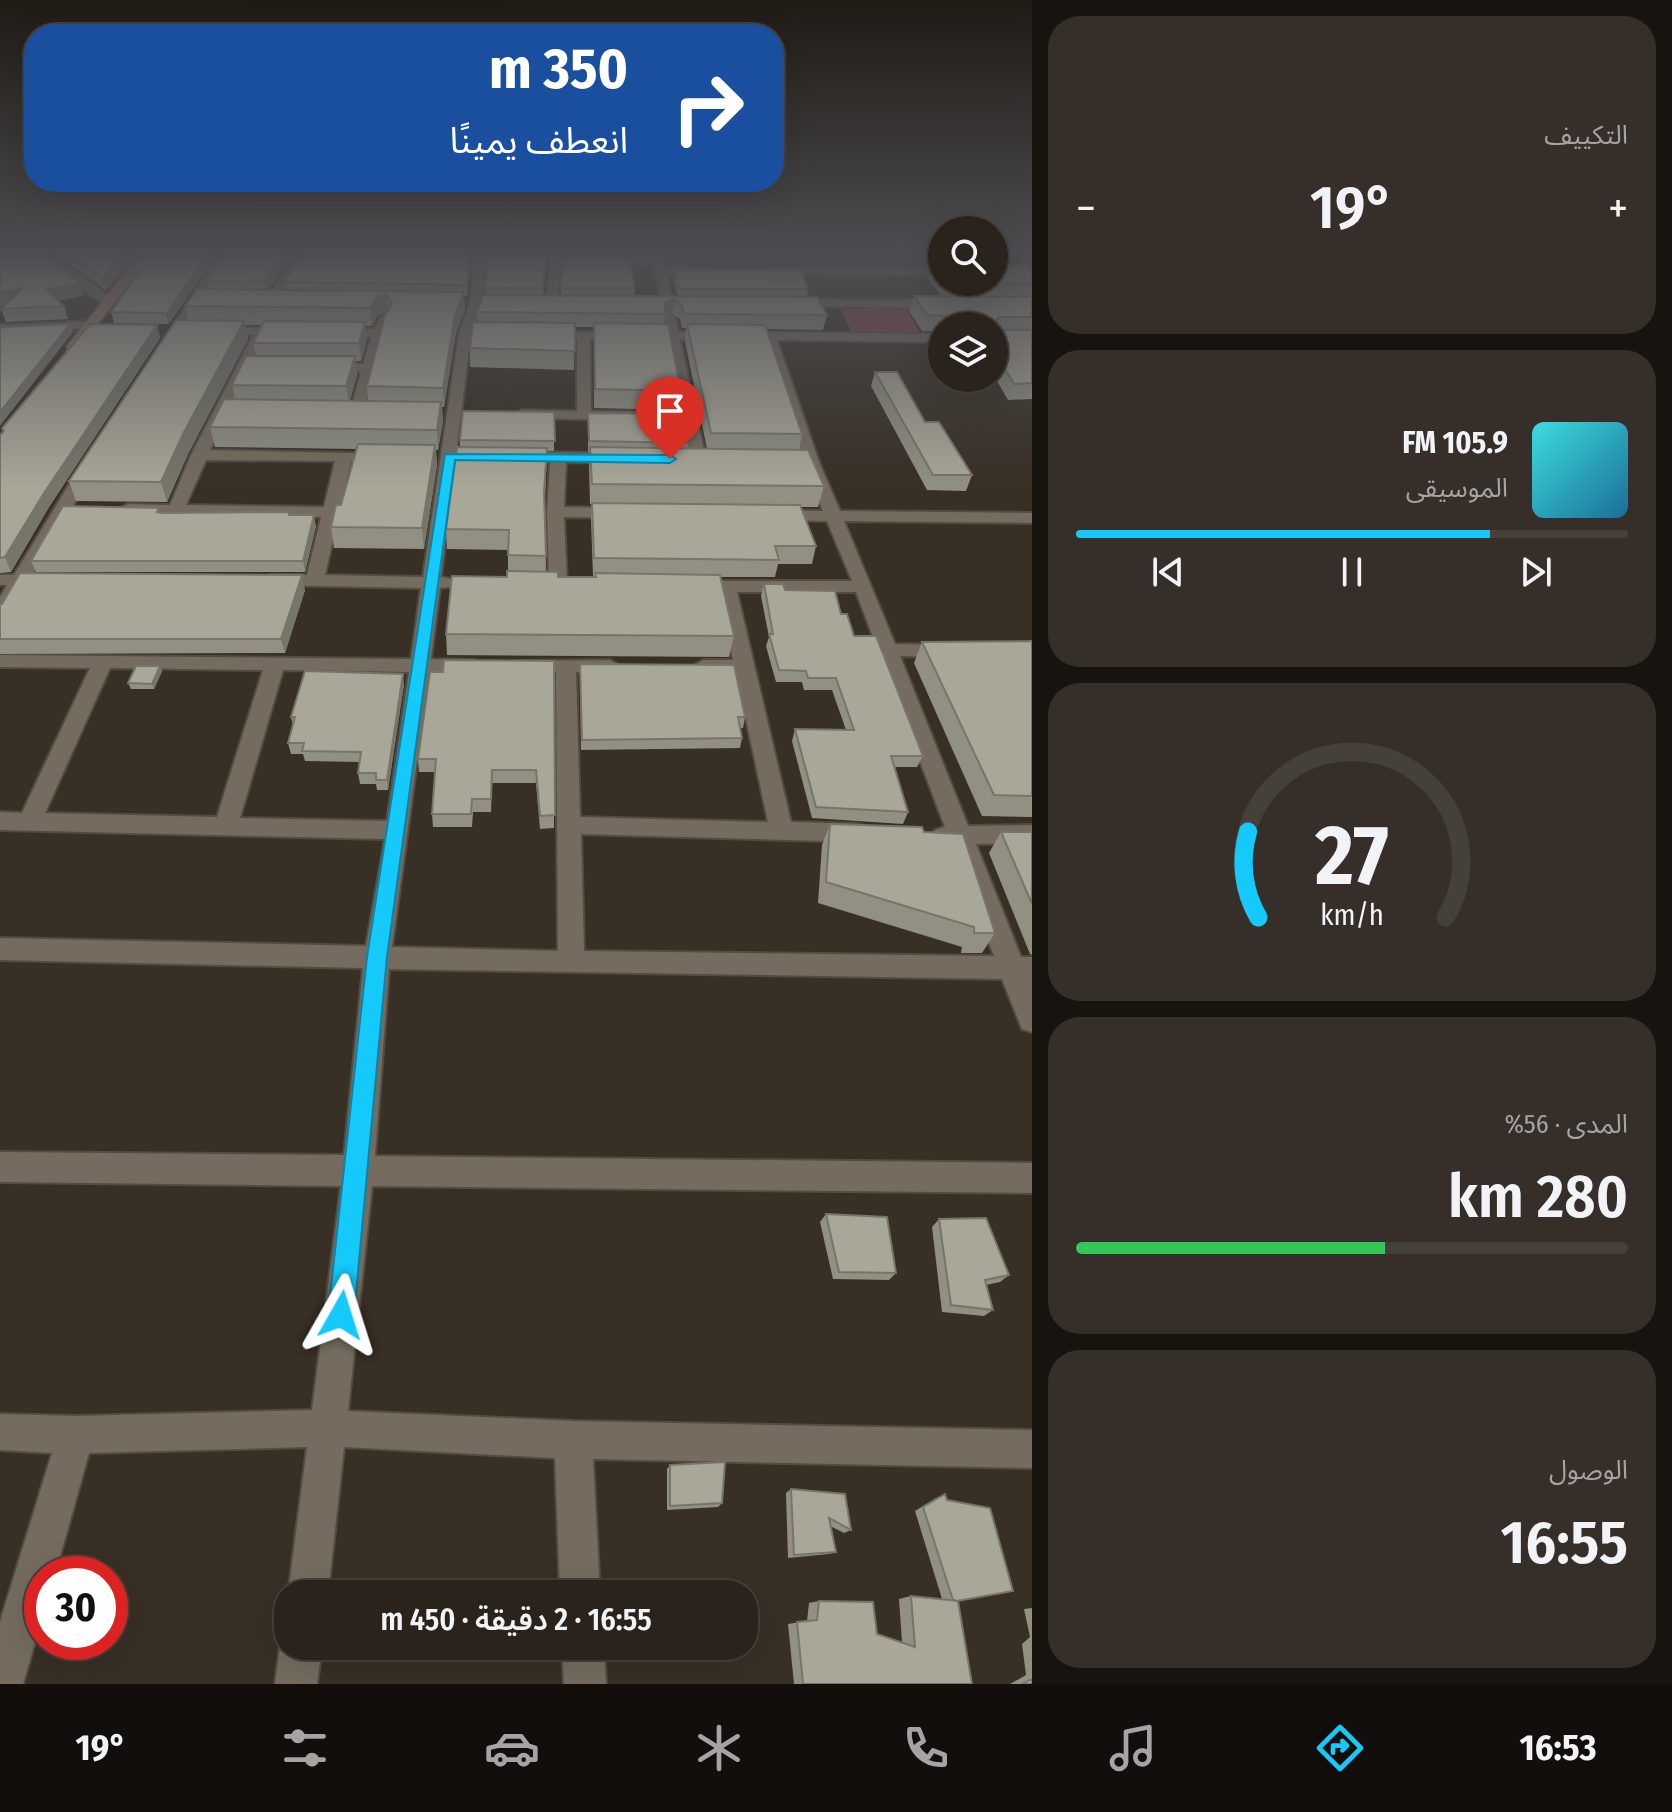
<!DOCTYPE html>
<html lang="ar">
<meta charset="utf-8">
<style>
:root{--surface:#2a231c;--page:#362f29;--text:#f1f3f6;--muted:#a5a4a3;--line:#46403b;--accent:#15cafb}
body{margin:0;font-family:"Fira Sans Condensed","Noto Sans Arabic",sans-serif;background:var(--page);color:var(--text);direction:rtl;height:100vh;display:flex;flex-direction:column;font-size:30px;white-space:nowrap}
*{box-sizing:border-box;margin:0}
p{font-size:26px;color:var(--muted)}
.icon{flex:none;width:44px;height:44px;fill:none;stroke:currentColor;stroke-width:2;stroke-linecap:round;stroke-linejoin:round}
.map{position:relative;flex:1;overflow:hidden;direction:ltr}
.sheet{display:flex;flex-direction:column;gap:16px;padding:16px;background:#17130f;width:640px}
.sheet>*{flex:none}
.banner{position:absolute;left:24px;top:24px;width:760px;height:168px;border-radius:32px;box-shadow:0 8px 32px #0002,0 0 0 2px var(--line);direction:rtl;background:#1a4fa0;color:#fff;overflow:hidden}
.tools{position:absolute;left:928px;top:216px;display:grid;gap:16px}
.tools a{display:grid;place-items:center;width:80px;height:80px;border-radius:50%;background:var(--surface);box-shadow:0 8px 32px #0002,0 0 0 2px var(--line);font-size:40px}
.speed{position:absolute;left:24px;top:1556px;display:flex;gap:16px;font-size:40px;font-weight:700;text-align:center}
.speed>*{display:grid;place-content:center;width:104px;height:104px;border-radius:50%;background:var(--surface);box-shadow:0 8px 32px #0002,0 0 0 2px var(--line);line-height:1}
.speed .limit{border:12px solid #d22;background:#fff;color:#111}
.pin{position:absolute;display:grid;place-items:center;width:68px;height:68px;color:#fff;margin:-82px -34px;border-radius:50% 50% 50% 0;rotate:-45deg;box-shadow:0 0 8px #0007}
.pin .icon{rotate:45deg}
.me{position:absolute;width:88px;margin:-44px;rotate:6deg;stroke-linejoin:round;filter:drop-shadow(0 0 6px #0008)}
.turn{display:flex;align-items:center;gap:28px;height:168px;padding:0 24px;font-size:36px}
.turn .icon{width:104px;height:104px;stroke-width:2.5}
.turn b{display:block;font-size:56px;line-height:68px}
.big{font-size:60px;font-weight:600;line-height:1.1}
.sheet .tile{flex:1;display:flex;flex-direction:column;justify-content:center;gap:12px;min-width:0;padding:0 28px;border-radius:32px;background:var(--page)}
.sheet .dial{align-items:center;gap:0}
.dial svg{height:208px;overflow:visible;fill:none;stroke:var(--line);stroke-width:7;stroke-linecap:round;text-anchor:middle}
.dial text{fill:var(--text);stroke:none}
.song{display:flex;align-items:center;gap:24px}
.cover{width:96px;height:96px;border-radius:12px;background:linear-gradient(135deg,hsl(180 70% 55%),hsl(200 70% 35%))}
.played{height:8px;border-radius:4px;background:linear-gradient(90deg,var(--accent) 75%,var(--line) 75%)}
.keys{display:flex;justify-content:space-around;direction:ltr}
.heat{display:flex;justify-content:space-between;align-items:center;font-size:44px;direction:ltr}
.charge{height:12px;border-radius:6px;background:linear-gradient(90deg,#34c759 56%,var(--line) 0)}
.trip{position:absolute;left:274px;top:1580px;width:484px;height:80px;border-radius:32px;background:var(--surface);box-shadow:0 8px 32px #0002,0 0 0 2px var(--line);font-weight:600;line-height:80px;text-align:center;direction:rtl}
.tab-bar{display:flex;height:128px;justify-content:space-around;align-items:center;background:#110e0b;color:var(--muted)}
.tab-bar .icon{width:56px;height:56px}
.tab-bar .selected{color:var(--accent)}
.tab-bar b{font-size:36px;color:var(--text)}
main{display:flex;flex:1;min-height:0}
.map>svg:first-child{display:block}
.green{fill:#86444d}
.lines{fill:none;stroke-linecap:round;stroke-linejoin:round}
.minor-casing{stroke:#534c43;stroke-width:4}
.major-casing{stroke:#534c43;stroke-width:4}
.minor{fill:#756c5f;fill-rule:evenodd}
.major{fill:#a87963;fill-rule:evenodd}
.wall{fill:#919083;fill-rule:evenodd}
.shaded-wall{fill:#76756a}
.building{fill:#a9a798;stroke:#76756a;stroke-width:2}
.route{fill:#15cafb;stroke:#0e83a3;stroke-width:2}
</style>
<main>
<section class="sheet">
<div class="tile"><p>التكييف</p>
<div class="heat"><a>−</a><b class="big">19°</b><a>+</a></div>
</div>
<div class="tile">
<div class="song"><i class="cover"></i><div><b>105.9 FM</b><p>الموسيقى</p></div></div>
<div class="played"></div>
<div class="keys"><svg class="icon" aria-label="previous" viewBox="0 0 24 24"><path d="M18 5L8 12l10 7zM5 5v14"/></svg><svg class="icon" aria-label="pause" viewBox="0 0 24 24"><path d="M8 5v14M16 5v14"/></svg><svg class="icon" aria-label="next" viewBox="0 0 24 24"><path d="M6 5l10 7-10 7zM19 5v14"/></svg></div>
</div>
<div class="tile dial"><svg viewBox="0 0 100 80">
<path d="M14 69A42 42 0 1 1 86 69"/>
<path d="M14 69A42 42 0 0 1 10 36" stroke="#15cafb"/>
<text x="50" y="56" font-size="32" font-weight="700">27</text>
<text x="50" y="72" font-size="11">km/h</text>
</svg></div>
<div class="tile"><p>المدى · 56%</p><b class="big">280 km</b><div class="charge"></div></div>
<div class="tile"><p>الوصول</p><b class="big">16:55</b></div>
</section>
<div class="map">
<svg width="1032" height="1684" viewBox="0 0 1032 1684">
<rect width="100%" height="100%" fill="#382f25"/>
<path class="green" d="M839,306L905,307L922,336L853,335Z"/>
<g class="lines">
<defs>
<path id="minor" d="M37,253H49L115,300L105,303L86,293Z
M220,253H231L172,349H162L160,346Z
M297,253H308L275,304H267L265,301Z
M475,253H487L482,303L471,333L441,577L451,579L454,583L451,587L440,588L431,659L474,660L484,666L474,672H429L392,947L558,951L556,672L516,671L513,666L516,661L610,660L620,666L610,672H576L580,817L768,822L736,672H703L693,666L703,660H733L719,592L690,593L681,587L690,581H852L827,521L773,520L765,515L773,510L823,511L803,462L763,340L750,336L756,332L942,334V342L777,340L819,462L840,511L1032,513V523L844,521L895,644L950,645L960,651L950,657L900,656L968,826L1032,825V843L976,844L1021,957H1032V1032L1022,1029L1002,979L389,969L375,1156L1032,1163V1193L372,1186L348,1411L573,1421L1032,1430V1468L593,1459L600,1594H560L555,1458L344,1447L328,1594L288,1595L307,1447L89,1453L55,1574H42V1618L23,1684H0V1622L52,1453L0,1450V1414L76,1416L312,1410L341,1186L0,1182V1152L344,1155L363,968L0,960V938L366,946L385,839L0,830V812L22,813L90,668L0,667V655L411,659L421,588L270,585L261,580L270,575H307L321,517L128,514L120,509L128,504L170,505L191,455L253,335H216L210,331L211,328H292L298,332L297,335H266L210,450L394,454L396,457L388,462L351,461L325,575L423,577L459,333L470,303ZM206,460L335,461L324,507L186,505ZM737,592H856L945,827L935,830L931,836L935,842L952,845L994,956L584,951L581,834L859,842L867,839L871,833L867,827L859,824L791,822ZM110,668L263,670L217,817L45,813ZM283,670L409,672L387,821L240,818Z
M653,253H663L666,267L708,268L714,271L708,274H667L678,332H716L722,336L716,340H680L706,459L698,464L690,459L681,421L522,418L515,414L522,410L577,411V339H544L539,338V332H666L654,265L560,262L558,304L552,308L546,304L551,256L653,258ZM590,339L667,340L679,412L591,411Z
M1014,253H1026L1032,259V268Z
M768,268L942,269V275L764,273L762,271Z
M788,299L943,300L949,304L943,308L784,306V300Z
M385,315L391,319L384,333L364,412L362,415H352L350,412L361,372H323L316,368L323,364H363L371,337H336L330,333L336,329H374L381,316Z
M91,321L95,322V328L0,333V325Z
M517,452L620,453L628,458L620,463L566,462L564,507L624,508L632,513L624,518L564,517L567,585L564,589H552L549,585L547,512L550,462L511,460L509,457Z
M90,458L98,463L32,575H49L58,580L49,585H26L7,617L0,619V597L7,585H0V575H14L82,463Z
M286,1631L288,1646H322L317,1684H275L280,1646Z
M562,1646H604L606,1684H564Z"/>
<path id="major" d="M141,253H152L77,352H67V346Z"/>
</defs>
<use href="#minor" class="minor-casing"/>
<use href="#major" class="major-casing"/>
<use href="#minor" class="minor"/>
<use href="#major" class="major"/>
</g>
<path class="wall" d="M0,253L84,295L59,301L64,306L68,319L6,322L1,309L3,306L0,307Z
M54,253H138L106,290Z
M153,253L169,324L114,323L111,312L133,282L130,273Z
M226,253H294L269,289L285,290L284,282L471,259L467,296H464L465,309L456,333L444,407H442L443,421L438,450H436L437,465L424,549L334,548L331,527L341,505L357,449L215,447L210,427L235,399L232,385L256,356L253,343L262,325H245L248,339L188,454L167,502L76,501L69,481L188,320L185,306L209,289L207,281ZM387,313L367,386L368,401L350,400L357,375L355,361H361L367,340L365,326H372L378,315Z
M546,256L543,295H561L563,257L635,288L634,296H678L673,278L674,270L808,289L807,297L827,315L823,330L767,329L802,434L799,450L824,486L818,507H801L816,546L812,564H778L775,577H721L734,636L729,657L447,655L446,634L507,577L508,571V550L447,549L446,529L460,447V440L554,412V451H547L545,500L546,572L558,577H595V576H593L591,520L592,504H590L589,467L590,452H588V413L688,443L687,449H707L685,342L686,328H682L680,319L673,314L665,317L664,324L681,391L678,410L594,408V327H575L574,370L470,367V348L477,322V312L485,295V288Z
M932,265H942V282H994L1032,271V399L1008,400L994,376V326H942V331H922L909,311L914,296H941L928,279Z
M157,325L160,338L49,507L11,572L0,573V435L3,432L2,428Z
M875,372L925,422L972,475L966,491L927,490L871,386Z
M161,512H289L290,515L316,526L305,572H36L31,561Z
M764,584L785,590L841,614L854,636L923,756L917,767H895L908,812L903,824L812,818L792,741L795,729L846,730L832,690H804L802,682H776L766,646L769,637L761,596Z
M305,590L285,653L0,654V604Z
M1032,641V817L982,816L914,663L922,642Z
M554,661V828L540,829L536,783H492L491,812H473L472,827H433L432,814L435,772H419L418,759L443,672Z
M580,664L745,717L743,728H740L742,738L740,748L581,750Z
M160,666L162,671L154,689H131L128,683Z
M404,684L388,790H377L376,784H360L358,773L359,762L305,761L303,754H291L288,743L293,725L291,717Z
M830,824L924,832L995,933L982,953H961L962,947L818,903L822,845Z
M1001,832H1032V955L1030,954L989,853Z
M826,1214L896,1273L889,1280L833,1279L820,1222Z
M939,1219L1009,1275L1000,1282L986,1285L993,1310L984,1316L942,1312L932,1227Z
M670,1465L722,1503L718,1507L667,1510V1469Z
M791,1489L851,1530L844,1533L830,1526L836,1552L829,1554L788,1558L786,1493Z
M945,1494L957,1601L972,1684H794L788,1624L807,1621L809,1603L819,1601L877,1634L902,1642L899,1599L911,1596L942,1599L915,1511L936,1498Z
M1032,1608V1684H1010L1026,1675L1022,1644L1030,1637L1024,1609Z"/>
<path class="shaded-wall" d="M124,253H138L106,290L102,277Z
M209,253H218L169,324L167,313Z
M285,253H294L266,293L264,282Z
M471,253V259L467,296V285Z
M141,270L133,284L130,273Z
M80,283L84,295L51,303L47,290Z
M22,288L26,301L0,307V293Z
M464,292L465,309L456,333L444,407L443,388L455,315Z
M387,295L389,313L378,315L372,326L370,308L377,297Z
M674,299L673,314L665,317V303Z
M244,321L248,339L188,454L167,502L161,482L183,434Z
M365,322L367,340L361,361L359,343Z
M70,324L73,332L0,426V412Z
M157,325L160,338L49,507L11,572L5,557L44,493Z
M355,356L357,375L349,405L346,386Z
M441,402L443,421L438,450L437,430Z
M435,445L437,465L424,549L422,528Z
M314,515L316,526L305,572L303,561Z
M302,575L305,590L285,653L281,639Z
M160,666L162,671L154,689L152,684Z
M403,674L404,684L388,790L387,780Z"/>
<path class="building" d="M0,253H43L80,283L47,290L64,306L1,309L22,288L0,293Z
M67,253H124L102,277Z
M146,253H153L155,254L156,253H209L167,313L111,312L141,270L130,273Z
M226,253H285L264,282L207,281Z
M303,253H470L467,285L284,282Z
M489,255L546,256L543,288H485Z
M563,257L629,258L635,288H561Z
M932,265H942V277Z
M994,265H1027L1032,271V284L946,282H994Z
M674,270H801L808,289H679Z
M197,289L464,292L455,315L443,388L367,386L385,316L392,303L387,295L377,297L370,308L185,306Z
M483,295L817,297L827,315L684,314L682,305L674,299L665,303V314L477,312Z
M914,296L1032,297V317H1000L996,320L997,330H1032V383L1014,384L994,351V326H979L975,321H954L947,316L927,315Z
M176,320L244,321L183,434L161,482L69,481Z
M264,321L365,322L359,343H253Z
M473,322L575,323V351L470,348Z
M594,323L668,324L681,391L595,389Z
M70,324L0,412V327Z
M90,324L157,325L44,493L5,557L0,558V435L4,431L2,428Z
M687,324L765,325L802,434L711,433Z
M246,356H355L346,386L232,385Z
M875,372H897L925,422H939L972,475H933Z
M224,399L441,402L437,430L210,427Z
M463,411L554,412L555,441L460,440Z
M588,413L682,414L688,443L589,441Z
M358,444L435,445L422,528L331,527L336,505H341Z
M457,447L547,448L544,492L546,556L508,555L509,530L446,529Z
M590,447L808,450L824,486L592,484Z
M592,503L800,505L816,546H775L779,560L594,558Z
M63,506L159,508L157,512L162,513L289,512V515H314L303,561H31Z
M507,571L558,572V577H596L595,573L720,575L734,636L446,634L452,576L507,577Z
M20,573L302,575L281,639H0V604H2Z
M764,584H783L785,590L835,591L841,614H847L854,636H876L923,756H891L908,812L816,807L795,729L854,730L836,678H808L806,671L779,670L769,634H773Z
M1032,641V796L994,795L922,642Z
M444,660L554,661L555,815L540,816L536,770H492L491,799H472L471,814H432L436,759H418L430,672H443Z
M580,664L734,665L745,717H738L742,738L582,740Z
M136,666H160L152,684L128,683Z
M305,671L403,674L387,780H376V773H358L361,752L302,751L304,743H288L295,717H291Z
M830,824L922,827L924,832L963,834L995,933H974V927L826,882Z
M1001,832H1032V904Z
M826,1214L887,1217L896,1273L839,1272Z
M986,1218L1009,1275L985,1280L993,1310L951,1305L939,1219Z
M725,1462L722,1503L670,1506V1465Z
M791,1489L845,1494L851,1530L829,1518L836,1552L794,1555Z
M945,1494L947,1500L990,1508L1013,1591L957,1601L953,1600L923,1507Z
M911,1596L958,1601L972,1684H803L797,1622L817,1620L819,1601L873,1602L877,1634L915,1647Z
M1032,1679V1684H1022Z"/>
<linearGradient id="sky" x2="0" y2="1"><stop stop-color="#1f1a14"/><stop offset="0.52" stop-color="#4d4d51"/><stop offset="1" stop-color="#4d4d51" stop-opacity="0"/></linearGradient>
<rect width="1032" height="488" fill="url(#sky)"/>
<path class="route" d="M445,454L670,455L676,459L670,463L455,460L387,957L354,1315L351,1324L341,1328L332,1324L328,1315L367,957Z"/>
</svg>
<div class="tools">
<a><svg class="icon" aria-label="search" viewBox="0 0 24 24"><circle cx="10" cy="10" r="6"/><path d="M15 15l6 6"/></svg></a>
<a><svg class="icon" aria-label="layers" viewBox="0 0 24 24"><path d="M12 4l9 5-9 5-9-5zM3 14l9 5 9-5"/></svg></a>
</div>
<div class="speed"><div class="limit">30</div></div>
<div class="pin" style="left:670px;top:459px;background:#d93025"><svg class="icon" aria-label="arrive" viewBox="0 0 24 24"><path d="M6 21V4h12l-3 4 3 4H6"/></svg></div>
<svg class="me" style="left:341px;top:1315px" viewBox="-20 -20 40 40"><path d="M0-17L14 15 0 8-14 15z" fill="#15cafb" stroke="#fff" stroke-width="4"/></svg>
<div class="trip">16:55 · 2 دقيقة · 450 m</div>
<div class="banner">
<div class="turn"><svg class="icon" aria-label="right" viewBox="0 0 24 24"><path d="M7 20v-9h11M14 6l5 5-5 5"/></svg><div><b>350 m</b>انعطف يمينًا</div></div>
</div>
</div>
</main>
<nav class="tab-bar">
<b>16:53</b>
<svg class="icon selected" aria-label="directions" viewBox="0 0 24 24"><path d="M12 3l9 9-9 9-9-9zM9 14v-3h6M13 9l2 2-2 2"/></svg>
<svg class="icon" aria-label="music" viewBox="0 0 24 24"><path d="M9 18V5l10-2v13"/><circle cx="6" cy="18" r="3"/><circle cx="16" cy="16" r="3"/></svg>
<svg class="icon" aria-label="phone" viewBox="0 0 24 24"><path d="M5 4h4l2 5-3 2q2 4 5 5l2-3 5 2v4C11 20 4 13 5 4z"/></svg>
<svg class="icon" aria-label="climate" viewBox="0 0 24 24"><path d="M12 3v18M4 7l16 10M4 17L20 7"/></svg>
<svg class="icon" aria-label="car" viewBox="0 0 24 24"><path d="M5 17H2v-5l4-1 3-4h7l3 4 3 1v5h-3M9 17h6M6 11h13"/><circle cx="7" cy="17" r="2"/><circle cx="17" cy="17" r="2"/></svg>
<svg class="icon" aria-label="filters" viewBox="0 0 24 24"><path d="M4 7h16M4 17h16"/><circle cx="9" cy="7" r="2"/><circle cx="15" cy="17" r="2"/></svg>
<b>19°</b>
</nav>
